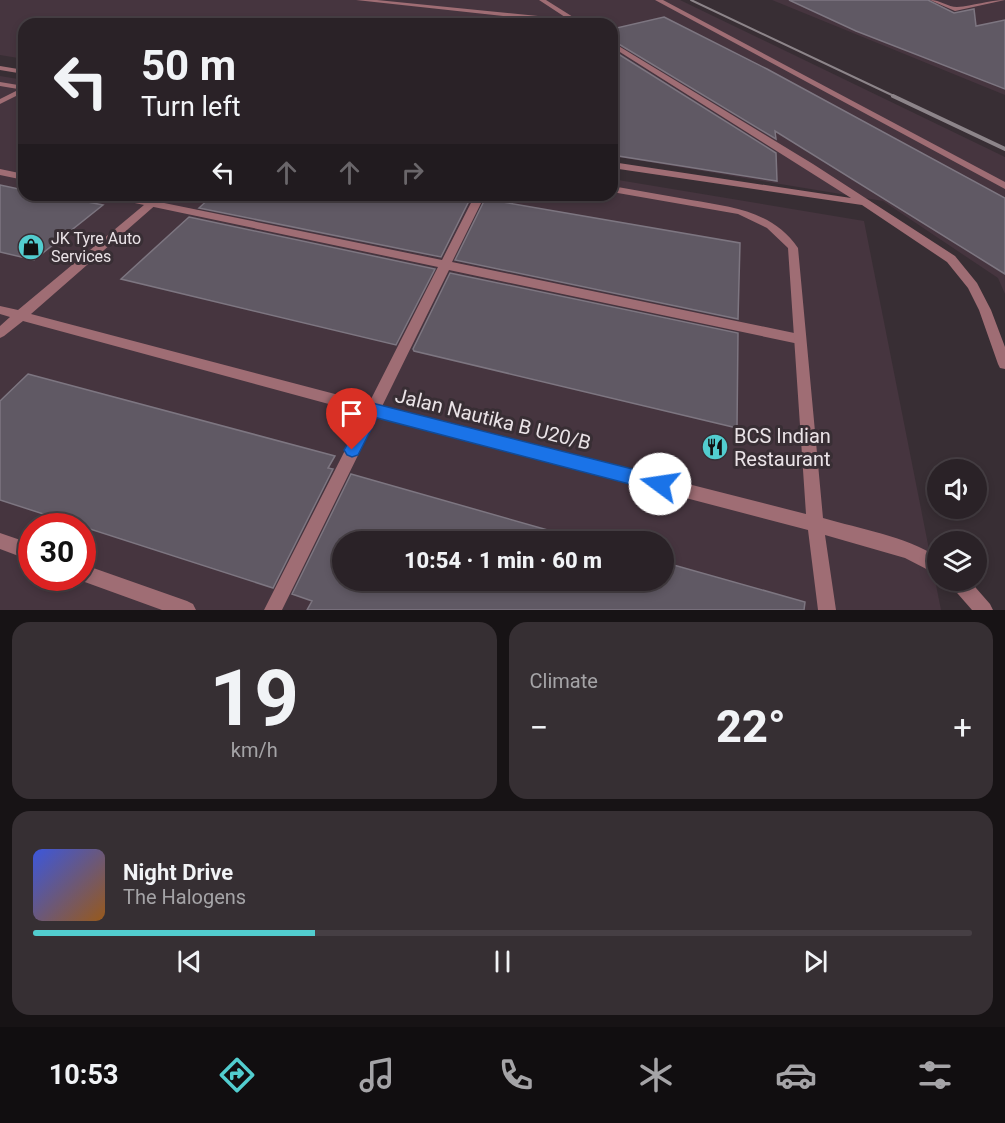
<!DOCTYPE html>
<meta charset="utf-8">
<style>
:root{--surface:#2a2227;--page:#362f33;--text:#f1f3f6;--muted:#a5a4a7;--line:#463f44;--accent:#52cdcf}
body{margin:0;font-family:Roboto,sans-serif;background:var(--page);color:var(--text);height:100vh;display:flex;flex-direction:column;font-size:22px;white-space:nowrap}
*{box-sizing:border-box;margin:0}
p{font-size:20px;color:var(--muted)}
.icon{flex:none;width:33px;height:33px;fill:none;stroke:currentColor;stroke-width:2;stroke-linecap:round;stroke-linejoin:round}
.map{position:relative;height:610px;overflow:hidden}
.details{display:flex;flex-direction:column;gap:12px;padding:12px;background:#171315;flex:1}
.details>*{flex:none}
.banner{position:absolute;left:18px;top:18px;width:600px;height:183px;border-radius:18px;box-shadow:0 3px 9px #0003,0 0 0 2px var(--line);background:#2a2227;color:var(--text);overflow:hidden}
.controls{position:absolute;left:927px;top:459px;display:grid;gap:12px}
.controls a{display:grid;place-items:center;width:60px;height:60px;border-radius:50%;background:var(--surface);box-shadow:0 3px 9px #0003,0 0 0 2px var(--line);font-size:30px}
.speed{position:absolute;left:18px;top:513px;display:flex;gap:12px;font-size:30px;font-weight:700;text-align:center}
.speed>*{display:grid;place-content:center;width:78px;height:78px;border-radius:50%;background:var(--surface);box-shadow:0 3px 9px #0003,0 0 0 2px var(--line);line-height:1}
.speed .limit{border:9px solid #d22;background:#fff;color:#111}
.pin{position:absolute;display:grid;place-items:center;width:51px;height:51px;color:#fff;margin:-62px -26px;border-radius:50% 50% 50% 0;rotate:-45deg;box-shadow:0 0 6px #0007}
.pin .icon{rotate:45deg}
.me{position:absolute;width:66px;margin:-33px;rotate:284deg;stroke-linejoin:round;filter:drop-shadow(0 0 4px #0008)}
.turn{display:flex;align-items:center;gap:21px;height:126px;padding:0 24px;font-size:27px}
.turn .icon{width:78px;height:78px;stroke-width:2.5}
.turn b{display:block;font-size:42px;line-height:51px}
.lanes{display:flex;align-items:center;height:57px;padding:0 24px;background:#0003;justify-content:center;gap:30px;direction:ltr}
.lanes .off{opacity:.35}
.big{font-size:45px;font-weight:800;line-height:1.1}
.details .widget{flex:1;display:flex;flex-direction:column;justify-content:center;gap:9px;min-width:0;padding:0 21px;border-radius:18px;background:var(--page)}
.details .dial{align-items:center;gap:0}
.dial b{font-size:78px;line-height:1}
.song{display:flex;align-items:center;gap:18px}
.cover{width:72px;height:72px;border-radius:9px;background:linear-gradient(135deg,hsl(230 70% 55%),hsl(30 70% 35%))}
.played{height:6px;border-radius:3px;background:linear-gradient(90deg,var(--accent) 30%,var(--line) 30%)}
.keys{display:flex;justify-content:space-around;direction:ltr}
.heat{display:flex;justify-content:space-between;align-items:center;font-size:33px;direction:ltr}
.details .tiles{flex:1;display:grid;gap:12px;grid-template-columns:1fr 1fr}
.widget:last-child{grid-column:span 2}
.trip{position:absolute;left:332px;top:531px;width:342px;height:60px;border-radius:30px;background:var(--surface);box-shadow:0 3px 9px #0003,0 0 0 2px var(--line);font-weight:800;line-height:60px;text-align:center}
.menu{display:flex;height:96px;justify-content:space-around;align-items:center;background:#110e10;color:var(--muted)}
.menu .icon{width:42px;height:42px}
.menu .on{color:var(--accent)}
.menu b{font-size:27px;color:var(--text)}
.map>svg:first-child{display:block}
.built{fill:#46353f;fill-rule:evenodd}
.building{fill:#605964;stroke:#7d7681;stroke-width:1.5}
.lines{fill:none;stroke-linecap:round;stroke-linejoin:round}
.service{fill:#9f6d74;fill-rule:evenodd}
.minor{fill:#9f6d74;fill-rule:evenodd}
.rail-far1{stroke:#8d858a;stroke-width:2}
.rail{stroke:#8d858a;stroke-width:4}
.route{fill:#1a73e8;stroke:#114b97;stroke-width:1.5}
.labels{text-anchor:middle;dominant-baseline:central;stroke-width:6;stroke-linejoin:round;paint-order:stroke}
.poi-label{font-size:16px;fill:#eae3e7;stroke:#382e34;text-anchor:start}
.near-street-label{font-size:20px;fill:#eae3e7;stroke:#382e34}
.near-poi-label{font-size:20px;fill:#eae3e7;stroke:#382e34;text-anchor:start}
</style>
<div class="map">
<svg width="1005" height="610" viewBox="0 0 1005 610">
<rect width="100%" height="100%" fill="#382e34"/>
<path class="built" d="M0,0H680L1005,157V294L998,278L883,201L612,156V24H24V59L0,55Z
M772,0H1005V95Z
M0,76L24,80V195H612V179L864,221L941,610H0ZM32,526H82V578H32ZM342,542H663V580H342Z"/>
<path class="building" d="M789,0H928L954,13L974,9L976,26L1005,20V89L856,31Z
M664,17L767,69L1005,198V274L775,131L776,139L612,40V29Z
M612,50L776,153L777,181L612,155Z
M0,185L24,190V195H52L103,205L34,260L0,252Z
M213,195H460L471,197L441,257L199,208Z
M485,199L740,243L738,319L455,260Z
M189,217L435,269L396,345L121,279Z
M450,273L738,333L737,428L414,351L413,349Z
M28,374L335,456L328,468L333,469L273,588L0,500V401Z
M351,474L590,542H342V580H663V562L805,602L804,610H307L312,601L292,594Z"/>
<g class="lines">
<path class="service" d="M356,0H377L568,19L539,0H546L581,22L578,24Z
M655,0H663L1005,182V189Z
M930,0C940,0 948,7 957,7C973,6 989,0 1005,0L955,11Z
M612,42L813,164L955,256L977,283L991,310L1005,347V369L1000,368L998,364L979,310L968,288L947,262L862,205L612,168V162L851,198L612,47Z
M0,66L24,70V74L0,70Z
M24,87V92L0,104V99Z
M0,169L24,174V180L0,175Z
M106,195H125L442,260L475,195H485L452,262L799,334L803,336L805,339L803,342L799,344L449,270L282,610H264L438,267L111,198Z
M0,533L32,544V561L0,549Z
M82,564L187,601L193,604L196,610H162L82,581L76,578H82Z"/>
<path class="minor" d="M0,82L24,86V90L0,86Z
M612,186C638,191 665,195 691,200C732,207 773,211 798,248L823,518C861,529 904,536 938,557V575L905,558L825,535L836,610H818L808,530L373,416L23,321L4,336L0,338V326L10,317L0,314V306L18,310L156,195H167L31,314L373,404L806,514L788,248L767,228L738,214L612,192Z
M949,580H969L990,604L993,610H972L951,586Z"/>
<path class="rail-far1" d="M691,0L896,97"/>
<path class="rail" d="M893,96L1005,149"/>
</g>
<path class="route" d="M372,403L660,476L666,478L669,484L666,490L660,492L377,418L358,455L352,457L347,455L344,450L347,445L367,405Z"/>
<defs>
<symbol id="shop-disc" viewBox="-11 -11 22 22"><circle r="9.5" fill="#52cdcf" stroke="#382e34"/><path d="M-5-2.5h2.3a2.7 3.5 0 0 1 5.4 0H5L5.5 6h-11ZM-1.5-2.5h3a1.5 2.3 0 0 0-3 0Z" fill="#111"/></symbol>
<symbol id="restaurant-disc" viewBox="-11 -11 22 22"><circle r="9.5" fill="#52cdcf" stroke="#382e34"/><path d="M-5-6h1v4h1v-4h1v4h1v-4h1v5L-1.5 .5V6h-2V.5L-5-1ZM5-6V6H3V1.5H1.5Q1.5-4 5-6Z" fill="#111"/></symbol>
</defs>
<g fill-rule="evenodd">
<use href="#shop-disc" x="16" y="232" width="30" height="30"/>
<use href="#restaurant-disc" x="700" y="432" width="30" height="30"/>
</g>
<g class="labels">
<g class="poi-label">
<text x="51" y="238">JK Tyre Auto<tspan x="51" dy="18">Services</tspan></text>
</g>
<g class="near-street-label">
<text transform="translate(493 419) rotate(14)">Jalan Nautika B U20/B</text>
</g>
<g class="near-poi-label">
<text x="734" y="436">BCS Indian<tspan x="734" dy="23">Restaurant</tspan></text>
</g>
</g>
</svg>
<div class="controls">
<a><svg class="icon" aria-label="sound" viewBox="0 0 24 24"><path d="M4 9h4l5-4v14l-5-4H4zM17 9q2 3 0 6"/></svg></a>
<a><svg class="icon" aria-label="layers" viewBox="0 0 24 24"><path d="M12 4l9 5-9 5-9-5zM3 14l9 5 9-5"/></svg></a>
</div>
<div class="speed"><div class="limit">30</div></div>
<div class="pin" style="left:352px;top:450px;background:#d93025"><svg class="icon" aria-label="arrive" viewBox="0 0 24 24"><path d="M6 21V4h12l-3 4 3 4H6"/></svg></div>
<svg class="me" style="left:660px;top:484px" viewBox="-20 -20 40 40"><circle r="19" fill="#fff"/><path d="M0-13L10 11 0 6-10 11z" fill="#1a73e8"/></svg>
<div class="trip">10:54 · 1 min · 60 m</div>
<div class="banner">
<div class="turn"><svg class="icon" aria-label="left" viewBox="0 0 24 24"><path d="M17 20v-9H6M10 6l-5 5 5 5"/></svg><div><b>50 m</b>Turn left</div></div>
<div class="lanes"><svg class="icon" aria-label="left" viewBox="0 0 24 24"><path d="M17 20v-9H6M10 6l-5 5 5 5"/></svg><svg class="icon off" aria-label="ahead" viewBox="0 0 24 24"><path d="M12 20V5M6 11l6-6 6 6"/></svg><svg class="icon off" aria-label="ahead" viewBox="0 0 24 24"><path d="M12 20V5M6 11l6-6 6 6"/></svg><svg class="icon off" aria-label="right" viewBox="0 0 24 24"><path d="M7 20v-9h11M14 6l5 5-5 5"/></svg></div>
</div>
</div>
<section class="details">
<div class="tiles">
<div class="widget dial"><b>19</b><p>km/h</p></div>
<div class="widget"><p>Climate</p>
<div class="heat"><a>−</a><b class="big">22°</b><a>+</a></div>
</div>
<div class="widget">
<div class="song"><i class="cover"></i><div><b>Night Drive</b><p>The Halogens</p></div></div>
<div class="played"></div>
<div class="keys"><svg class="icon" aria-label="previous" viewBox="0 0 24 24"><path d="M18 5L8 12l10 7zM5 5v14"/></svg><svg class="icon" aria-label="pause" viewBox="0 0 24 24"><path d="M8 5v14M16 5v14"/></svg><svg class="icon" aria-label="next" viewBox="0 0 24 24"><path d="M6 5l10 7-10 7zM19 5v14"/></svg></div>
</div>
</div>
</section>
<nav class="menu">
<b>10:53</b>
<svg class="icon on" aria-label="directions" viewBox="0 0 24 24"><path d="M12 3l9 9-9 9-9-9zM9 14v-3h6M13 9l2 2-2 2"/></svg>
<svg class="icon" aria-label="music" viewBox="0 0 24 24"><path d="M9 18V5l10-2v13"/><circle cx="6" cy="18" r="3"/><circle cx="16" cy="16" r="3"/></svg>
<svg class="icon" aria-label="phone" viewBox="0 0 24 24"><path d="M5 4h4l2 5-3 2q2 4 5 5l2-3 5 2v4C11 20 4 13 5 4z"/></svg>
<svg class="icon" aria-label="climate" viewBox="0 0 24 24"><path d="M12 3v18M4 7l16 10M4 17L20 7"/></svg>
<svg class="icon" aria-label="car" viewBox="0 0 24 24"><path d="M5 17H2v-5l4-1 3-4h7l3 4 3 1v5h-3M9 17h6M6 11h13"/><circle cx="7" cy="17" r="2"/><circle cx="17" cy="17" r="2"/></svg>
<svg class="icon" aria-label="filters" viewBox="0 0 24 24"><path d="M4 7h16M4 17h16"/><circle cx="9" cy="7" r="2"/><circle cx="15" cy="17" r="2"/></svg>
</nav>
